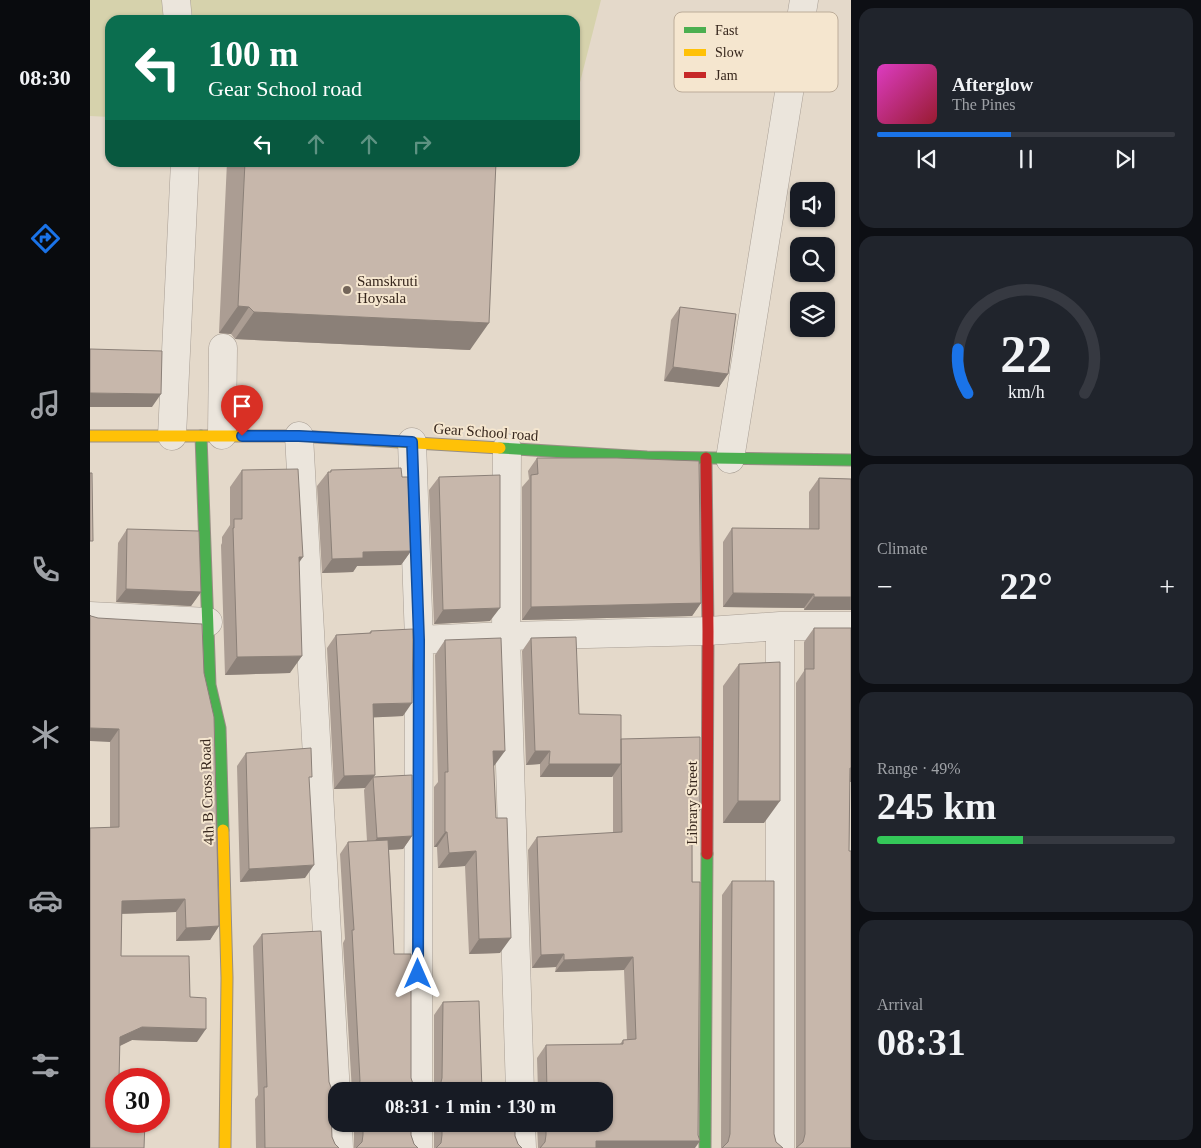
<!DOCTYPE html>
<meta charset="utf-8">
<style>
:root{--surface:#171b24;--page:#20242c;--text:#f1f3f6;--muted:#9ea1a6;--line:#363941;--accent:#1a73e8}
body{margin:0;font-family:"Times New Roman",serif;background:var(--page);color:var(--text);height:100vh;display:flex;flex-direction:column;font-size:19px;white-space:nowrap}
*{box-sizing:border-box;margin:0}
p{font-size:16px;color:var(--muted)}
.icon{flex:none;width:28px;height:28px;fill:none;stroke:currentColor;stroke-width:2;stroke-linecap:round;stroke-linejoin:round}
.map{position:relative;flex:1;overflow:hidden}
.side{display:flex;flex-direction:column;gap:8px;padding:8px;background:#0d0f14;width:350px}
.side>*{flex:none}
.top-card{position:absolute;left:15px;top:15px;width:475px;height:152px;border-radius:15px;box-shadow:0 1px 4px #0004;background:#0b6e4f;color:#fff;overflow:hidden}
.buttons{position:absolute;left:700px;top:182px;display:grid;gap:10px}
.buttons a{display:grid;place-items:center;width:45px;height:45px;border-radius:10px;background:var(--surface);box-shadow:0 1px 4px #0004;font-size:25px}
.speed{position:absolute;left:15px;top:1068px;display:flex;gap:10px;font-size:25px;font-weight:700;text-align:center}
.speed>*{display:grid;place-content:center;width:65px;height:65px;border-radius:50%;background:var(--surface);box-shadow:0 1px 4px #0004;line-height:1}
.speed .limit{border:8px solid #d22;background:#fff;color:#111}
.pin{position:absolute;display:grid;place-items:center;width:42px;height:42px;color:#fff;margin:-51px -21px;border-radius:50% 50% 50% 0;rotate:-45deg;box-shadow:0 0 5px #0007}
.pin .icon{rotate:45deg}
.me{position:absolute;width:55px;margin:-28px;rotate:0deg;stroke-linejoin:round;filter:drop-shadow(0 0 4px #0008)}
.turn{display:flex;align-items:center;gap:18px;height:105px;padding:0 20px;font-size:22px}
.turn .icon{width:65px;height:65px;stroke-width:2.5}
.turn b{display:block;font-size:35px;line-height:42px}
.lanes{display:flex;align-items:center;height:48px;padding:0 20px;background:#0003;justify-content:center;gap:25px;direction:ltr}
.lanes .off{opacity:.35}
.big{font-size:38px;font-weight:800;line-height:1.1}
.side .tile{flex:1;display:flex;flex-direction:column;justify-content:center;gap:8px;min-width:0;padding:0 18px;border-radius:15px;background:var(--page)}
.side .dial{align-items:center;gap:0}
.dial svg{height:130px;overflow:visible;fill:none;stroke:var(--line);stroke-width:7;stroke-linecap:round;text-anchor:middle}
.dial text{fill:var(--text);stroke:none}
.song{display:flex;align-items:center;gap:15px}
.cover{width:60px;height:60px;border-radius:8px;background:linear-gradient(135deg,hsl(310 70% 55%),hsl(350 70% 35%))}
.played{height:5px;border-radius:2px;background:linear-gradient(90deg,var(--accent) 45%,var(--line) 45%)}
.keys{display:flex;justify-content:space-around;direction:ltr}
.heat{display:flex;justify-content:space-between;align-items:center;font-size:28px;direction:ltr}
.charge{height:8px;border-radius:4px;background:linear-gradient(90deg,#34c759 49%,var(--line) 0)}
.trip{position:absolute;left:238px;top:1082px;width:285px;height:50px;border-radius:15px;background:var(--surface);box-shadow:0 1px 4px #0004;font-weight:800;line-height:50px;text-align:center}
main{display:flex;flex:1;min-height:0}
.dock{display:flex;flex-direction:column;width:90px;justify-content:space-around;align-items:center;background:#090b0e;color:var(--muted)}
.dock .icon{width:35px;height:35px}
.dock .current{color:var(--accent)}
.dock b{font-size:22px;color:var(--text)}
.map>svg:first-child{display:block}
.green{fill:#d6d2ac}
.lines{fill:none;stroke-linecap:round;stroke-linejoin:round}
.street-casing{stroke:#a89e94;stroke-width:29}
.fast-casing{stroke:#988e84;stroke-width:13}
.slow-casing{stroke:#988e84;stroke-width:13}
.jam-casing{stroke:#988e84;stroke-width:13}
.street{stroke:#ebe5dc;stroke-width:28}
.fast{stroke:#4caf50;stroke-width:11}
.slow{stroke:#ffc107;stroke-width:11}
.jam{stroke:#c62828;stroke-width:11}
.wall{fill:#ab9d93}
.shaded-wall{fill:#8b8078}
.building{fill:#c7b7ab;stroke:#8b8078}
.route-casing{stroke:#114b97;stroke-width:12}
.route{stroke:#1a73e8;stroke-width:9}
.poi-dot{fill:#736559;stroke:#f5e6cf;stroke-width:2}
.labels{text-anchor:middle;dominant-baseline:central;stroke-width:4;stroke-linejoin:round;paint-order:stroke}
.poi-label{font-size:15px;fill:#36261c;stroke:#f5e6cf;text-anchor:start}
.street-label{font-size:15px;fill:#36261c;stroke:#f5e6cf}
.key{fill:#f5e6cf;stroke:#bcac99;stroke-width:1}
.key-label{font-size:14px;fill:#36261c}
</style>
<main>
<nav class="dock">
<b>08:30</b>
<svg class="icon current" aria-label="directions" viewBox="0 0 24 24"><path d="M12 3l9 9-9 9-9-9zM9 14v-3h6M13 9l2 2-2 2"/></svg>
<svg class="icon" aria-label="music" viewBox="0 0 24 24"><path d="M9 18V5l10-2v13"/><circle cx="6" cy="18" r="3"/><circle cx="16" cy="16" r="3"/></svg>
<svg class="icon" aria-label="phone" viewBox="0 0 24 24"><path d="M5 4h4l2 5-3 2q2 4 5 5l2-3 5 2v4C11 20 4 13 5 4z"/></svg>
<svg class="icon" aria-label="climate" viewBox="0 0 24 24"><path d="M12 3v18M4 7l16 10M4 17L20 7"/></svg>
<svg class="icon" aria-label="car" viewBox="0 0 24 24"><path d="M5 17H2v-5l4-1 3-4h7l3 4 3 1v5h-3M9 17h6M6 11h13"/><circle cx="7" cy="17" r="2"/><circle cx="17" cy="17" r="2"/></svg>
<svg class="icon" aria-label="filters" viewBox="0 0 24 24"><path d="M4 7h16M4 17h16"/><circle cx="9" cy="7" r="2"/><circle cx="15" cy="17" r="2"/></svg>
</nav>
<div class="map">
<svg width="761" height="1148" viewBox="0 0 761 1148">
<rect width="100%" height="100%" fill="#e4d9ca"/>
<path class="green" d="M0,0H511L485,102V20H20V117L0,116Z"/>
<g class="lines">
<defs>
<path id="street" d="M86,0L88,20
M132,435L133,348
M82,436L95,162
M209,436L246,1094
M322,442L329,640L328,1091
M417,448L416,636L430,1091
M640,459L714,0
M0,616L118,622
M329,640L416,636L618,631L690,626H761
M248,1124L249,1148
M431,1124L432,1148
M328,1148V1124
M690,1148V626"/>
<path id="fast" d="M111,436L120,685L130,728L133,830
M410,448L557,457L761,460
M615,1148L617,854"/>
<path id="slow" d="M0,436H209L410,448
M133,830L137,978L135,1148"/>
<path id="jam" d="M616,458L618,631L617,854"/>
</defs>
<use href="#street" class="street-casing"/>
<use href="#fast" class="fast-casing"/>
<use href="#slow" class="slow-casing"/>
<use href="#jam" class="jam-casing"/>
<use href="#street" class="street"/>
<use href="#fast" class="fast"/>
<use href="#slow" class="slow"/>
<use href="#jam" class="jam"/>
</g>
<path class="wall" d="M137,162H406L380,350L145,339L141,334L129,333Z
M590,307L638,374L629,387L574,381L581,320Z
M447,458L611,603L602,616L432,620V487L439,479L438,471Z
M152,470L209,563L200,673L135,675L131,545L132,543V537L140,525V487Z
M241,470L312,477L321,551L311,565L267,566L263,572L232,573L227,486L238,472H240Z
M349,477L400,621L344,624L339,490Z
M729,478L761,479V610H714V608L633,607V542L642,528L719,529V492Z
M37,529L111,592L101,606L26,602L28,543Z
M1,616L114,673L129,926L120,940L86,941V912L32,914L31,956L100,997L107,1042L42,1040L30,1046L26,1079L0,1148L20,828V742Z
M724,628L761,782H760L759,851L761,1148H706V683L714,671V642Z
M281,631L313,716L283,717L285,775L283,777L322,836L313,849L299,850L304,954L321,1078L324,1087L328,1091H262L253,943L255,939L250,854L258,842L277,841L274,790L275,788L244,789L237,648L246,635L279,633Z
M441,638L489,714L531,739L610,810L606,817L602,830L605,1148H448L447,1124H514V1091H448L447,1058L456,1045L530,1044L533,1040H537L534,970L465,972L466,967L442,968L438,850L447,837L523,833V776L522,777H450V764L436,765L432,651Z
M355,640L404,766H403L410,953L379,954L375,866L348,868L347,847H344V787L348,782L345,655Z
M649,664L674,823H633V686Z
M156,753L219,782L215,878L150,882L147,766Z
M642,881L684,1134L686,1142L693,1148H631L632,895Z
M172,934L239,1082L245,1109L242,1110L241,1112L242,1137L245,1144L249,1148H166L165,1099L168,1095L163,946Z
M353,1002L392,1091H344V1015Z
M264,1124H321V1135L324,1144L328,1148H264Z
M344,1124H425V1136L428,1144L432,1148H344Z"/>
<path class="shaded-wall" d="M148,306L159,307L141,334L129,333Z
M164,312L399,323L380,350L145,339Z
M583,367L638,374L629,387L574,381Z
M0,393L71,394L62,407H0Z
M321,551L311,565L267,566L263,572L232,573L242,559L273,552Z
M209,557H213L201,574Z
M36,589L111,592L101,606L26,602Z
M643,593L724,594L714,608L633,607Z
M724,597H761V610H714Z
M611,603L602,616L432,620L441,607Z
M410,608L400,621L344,624L353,610Z
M212,656L200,673L135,675L147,657Z
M322,703L313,716L273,718L283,704Z
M0,728L29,729L20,742L0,741Z
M403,751H415L404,766H392Z
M445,751H460L450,764L436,765Z
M459,764H531L522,777H450Z
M760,768H761V782H750Z
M285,775L275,788L244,789L254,776Z
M648,801H690L674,823H633Z
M606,810H610L601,823Z
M355,832H357L347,847H344Z
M322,836L313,849L277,851L287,838Z
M386,851L375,866L348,868L359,853Z
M224,865L215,878L150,882L159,869Z
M95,899L86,912L23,914L32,901Z
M129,926L120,940L86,941L96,928Z
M421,938L410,953L379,954L389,939Z
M474,954L466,967L442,968L451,955Z
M543,957L534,970L465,972L474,960Z
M52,1027L116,1029L107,1042L42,1040L21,1050L30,1037Z
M246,1101V1107L245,1109L239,1111L243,1105Z
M506,1141H610L605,1148H501Z"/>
<path class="building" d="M155,162H406L399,323L164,312L159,307L148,306Z
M590,307L646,314L638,374L583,367Z
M0,349L72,351L71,394L0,393Z
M447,458H527L609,461L611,603L441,607V475L448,474Z
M311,468L312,477H318L321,551L273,552V558L242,559L238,472H241V470Z
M208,469L213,557H209L212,656L147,657L143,528H144V519H152V470Z
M0,473H2L3,541H0Z
M410,475V608L353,610L349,477Z
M729,478L761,479V597H724V594L643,593L642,528L729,529Z
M37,529L109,531L111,592L36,589Z
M0,615L1,616L8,618L112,624L114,673L124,717L129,926L96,928L95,899L32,901L31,956H99L100,997L116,998V1029L52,1027L30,1037L29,1079H26V1121H55L54,1148H0V828L29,827V729L0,728Z
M724,628H761V768H760L759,851H761V1148H706L713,1142L715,1134V669H724Z
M323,629L322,703L283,704L285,775L254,776L246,635L281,633V631Z
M486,637L489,714L531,715V764H459L460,751H445L441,638Z
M411,638L415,751H403L406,818H417L421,938L389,939L386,851L359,853L357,832H355V772H358L355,640Z
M690,662V801H648L649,664Z
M610,737V810H606L605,825H602V882H610L608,1135L610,1141H506V1148H450L455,1142L456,1135V1124H514V1091H457L456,1045L533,1044V1040L546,1039L543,957L474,960V954L451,955L447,837L532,832L531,739Z
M221,748L222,777H219L224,865L159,869L156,753Z
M322,775V836L287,838L283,777Z
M298,840L304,954H321V1078L324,1087L328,1091H266L268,1089L270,1081L262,930H264L258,842Z
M642,881H684V1134L686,1142L693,1148H632L638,1142L640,1134Z
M231,931L239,1082L242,1090L246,1094V1101L243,1105L241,1112L242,1137L245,1144L249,1148H175L174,1087H177L172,934Z
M389,1001L392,1091H345L350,1086L352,1078L353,1002Z
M273,1124H321V1135L324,1144L328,1148H266L272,1142L273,1135Z
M352,1124H425V1136L428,1144L432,1148H346L351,1143L352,1135Z"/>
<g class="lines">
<defs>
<path id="route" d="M152,436H209L322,442L329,640L328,974"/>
</defs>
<use href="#route" class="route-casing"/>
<use href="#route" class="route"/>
</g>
<circle class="poi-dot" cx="257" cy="290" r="5"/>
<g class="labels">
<g class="poi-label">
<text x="267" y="281">Samskruti<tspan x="267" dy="17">Hoysala</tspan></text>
</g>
<g class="street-label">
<text transform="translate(396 432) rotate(4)">Gear School road</text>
<text transform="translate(117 792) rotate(-92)">4th B Cross Road</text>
<text transform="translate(602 803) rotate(-90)">Library Street</text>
</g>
</g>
<rect x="584" y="12" width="164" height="80" rx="8" class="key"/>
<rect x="594" y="27" width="22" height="6" fill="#4caf50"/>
<rect x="594" y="49" width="22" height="7" fill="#ffc107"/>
<rect x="594" y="72" width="22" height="6" fill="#c62828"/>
<g class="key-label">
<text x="625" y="35">Fast</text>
<text x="625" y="57">Slow</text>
<text x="625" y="80">Jam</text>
</g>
</svg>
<div class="buttons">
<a><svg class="icon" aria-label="sound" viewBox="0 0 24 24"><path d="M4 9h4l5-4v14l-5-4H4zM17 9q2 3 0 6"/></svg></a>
<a><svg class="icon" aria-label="search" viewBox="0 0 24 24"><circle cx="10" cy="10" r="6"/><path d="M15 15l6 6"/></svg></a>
<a><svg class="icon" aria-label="layers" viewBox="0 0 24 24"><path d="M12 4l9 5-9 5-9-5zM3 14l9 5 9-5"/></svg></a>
</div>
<div class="speed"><div class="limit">30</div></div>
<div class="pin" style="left:152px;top:436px;background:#d93025"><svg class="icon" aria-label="arrive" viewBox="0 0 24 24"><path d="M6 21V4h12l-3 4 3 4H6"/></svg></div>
<svg class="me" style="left:328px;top:974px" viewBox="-20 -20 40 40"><path d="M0-17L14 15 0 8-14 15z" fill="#1a73e8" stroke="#fff" stroke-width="4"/></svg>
<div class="trip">08:31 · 1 min · 130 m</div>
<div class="top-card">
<div class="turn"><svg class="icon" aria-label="left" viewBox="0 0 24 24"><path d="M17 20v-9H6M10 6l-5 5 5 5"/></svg><div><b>100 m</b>Gear School road</div></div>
<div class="lanes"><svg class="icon" aria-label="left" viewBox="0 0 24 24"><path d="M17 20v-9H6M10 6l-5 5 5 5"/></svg><svg class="icon off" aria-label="ahead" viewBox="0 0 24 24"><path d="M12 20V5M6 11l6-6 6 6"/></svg><svg class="icon off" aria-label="ahead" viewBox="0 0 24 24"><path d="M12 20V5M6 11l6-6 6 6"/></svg><svg class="icon off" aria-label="right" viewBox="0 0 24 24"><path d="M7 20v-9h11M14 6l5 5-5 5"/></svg></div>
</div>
</div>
<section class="side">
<div class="tile">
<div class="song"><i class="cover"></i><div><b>Afterglow</b><p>The Pines</p></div></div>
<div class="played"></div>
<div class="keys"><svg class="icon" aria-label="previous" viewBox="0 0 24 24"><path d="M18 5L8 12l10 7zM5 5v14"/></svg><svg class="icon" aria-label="pause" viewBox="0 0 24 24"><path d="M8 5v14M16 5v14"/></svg><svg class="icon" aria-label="next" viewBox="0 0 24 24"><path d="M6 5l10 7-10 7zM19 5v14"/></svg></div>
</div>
<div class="tile dial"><svg viewBox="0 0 100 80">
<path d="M14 69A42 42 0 1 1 86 69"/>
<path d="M14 69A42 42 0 0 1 8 42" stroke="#1a73e8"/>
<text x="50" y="56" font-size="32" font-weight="700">22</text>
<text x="50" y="72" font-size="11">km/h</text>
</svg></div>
<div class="tile"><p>Climate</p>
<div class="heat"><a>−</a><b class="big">22°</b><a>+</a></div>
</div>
<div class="tile"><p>Range · 49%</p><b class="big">245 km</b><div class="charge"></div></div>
<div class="tile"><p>Arrival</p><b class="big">08:31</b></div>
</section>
</main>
